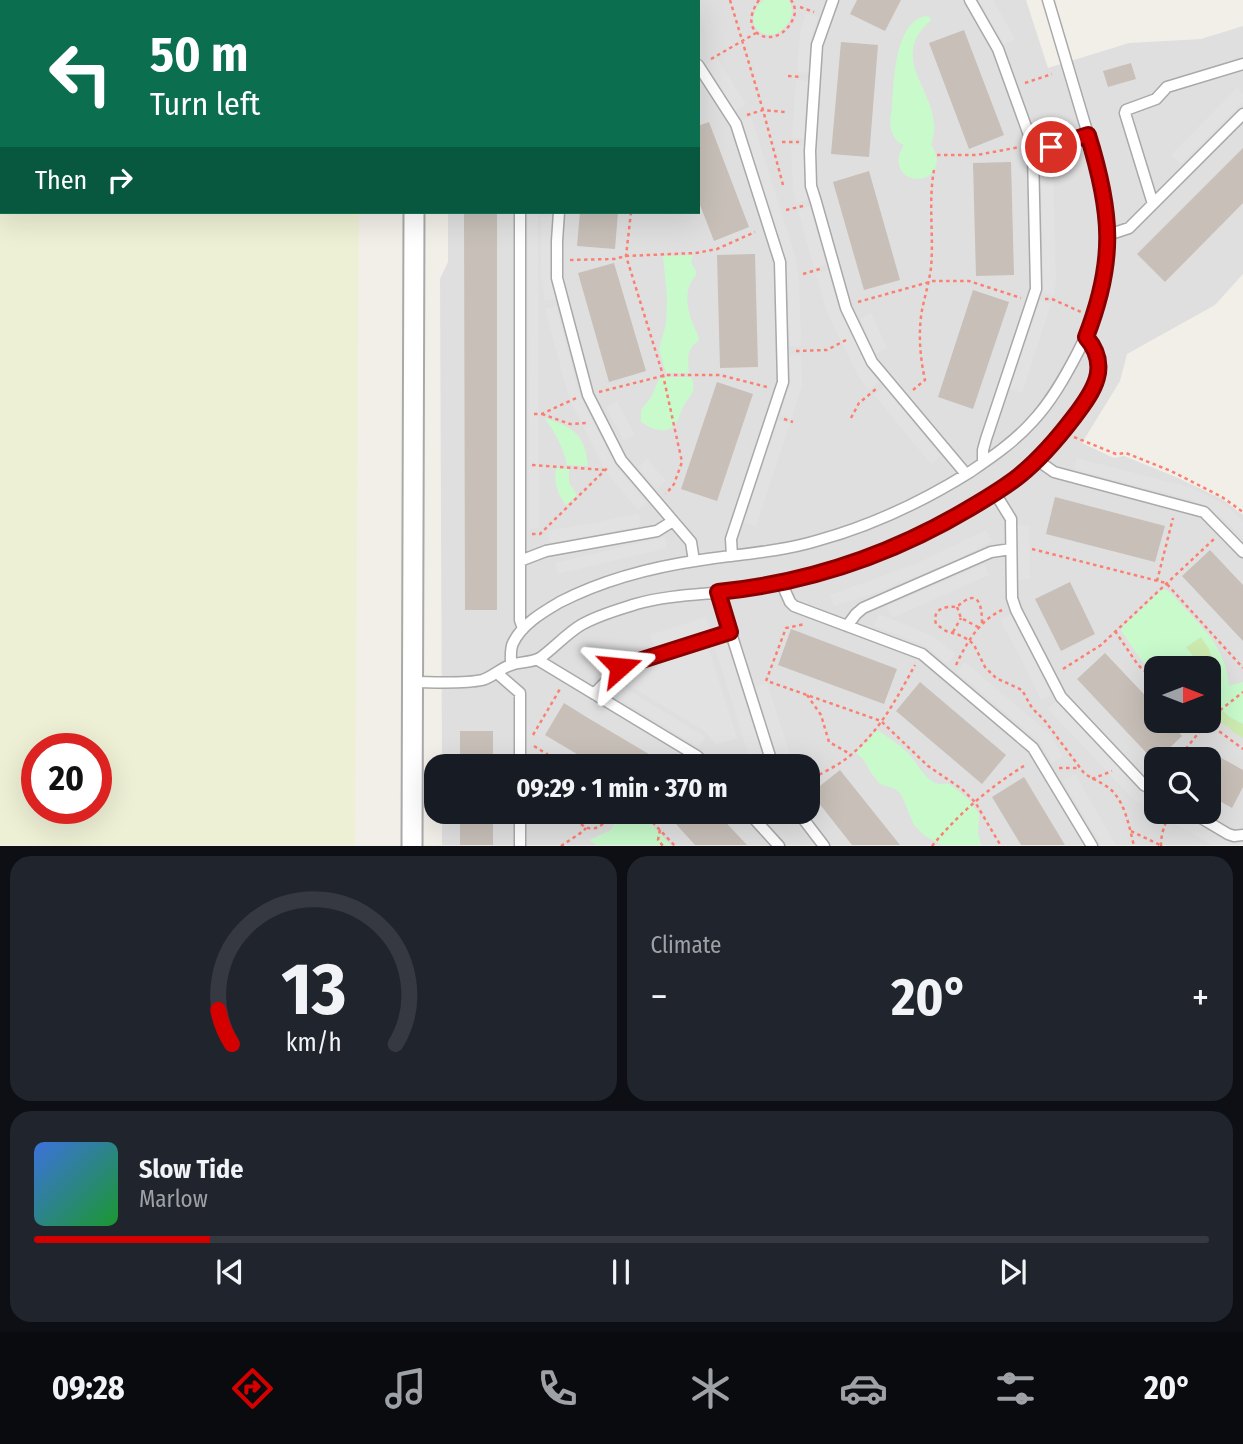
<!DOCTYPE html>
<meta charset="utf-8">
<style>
:root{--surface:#171b24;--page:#20242c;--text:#f1f3f6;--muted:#9ea1a6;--line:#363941;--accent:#d40000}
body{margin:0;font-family:"Fira Sans Condensed",sans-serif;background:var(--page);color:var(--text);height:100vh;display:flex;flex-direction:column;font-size:26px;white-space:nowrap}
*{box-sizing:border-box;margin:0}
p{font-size:23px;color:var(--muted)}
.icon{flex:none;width:38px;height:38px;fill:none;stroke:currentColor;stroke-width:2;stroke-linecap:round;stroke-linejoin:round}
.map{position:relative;height:846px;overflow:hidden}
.panel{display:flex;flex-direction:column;gap:10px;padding:10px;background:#0d0f14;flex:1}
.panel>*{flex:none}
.guide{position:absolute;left:0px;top:0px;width:700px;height:214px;box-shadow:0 7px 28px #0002;background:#0b6e4f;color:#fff;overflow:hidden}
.needle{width:46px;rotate:90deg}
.tools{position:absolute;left:1144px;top:656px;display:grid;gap:14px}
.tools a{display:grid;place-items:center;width:77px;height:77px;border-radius:14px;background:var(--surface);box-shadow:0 7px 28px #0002;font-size:35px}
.speed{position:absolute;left:21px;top:733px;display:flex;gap:14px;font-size:35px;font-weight:700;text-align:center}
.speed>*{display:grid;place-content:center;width:91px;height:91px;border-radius:50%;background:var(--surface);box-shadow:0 7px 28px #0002;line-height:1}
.speed .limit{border:10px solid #d22;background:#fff;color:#111}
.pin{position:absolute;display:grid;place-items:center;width:60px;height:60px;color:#fff;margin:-30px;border:4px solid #fff;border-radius:50%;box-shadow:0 2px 7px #0007}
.me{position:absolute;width:77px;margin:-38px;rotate:72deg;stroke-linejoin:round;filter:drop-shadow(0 0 5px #0008)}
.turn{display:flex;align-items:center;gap:24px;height:147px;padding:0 35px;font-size:32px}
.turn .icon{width:91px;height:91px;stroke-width:2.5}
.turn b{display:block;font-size:49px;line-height:60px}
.then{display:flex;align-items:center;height:66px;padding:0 35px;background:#0003;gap:14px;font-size:26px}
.big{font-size:52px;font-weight:700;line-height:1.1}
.panel .card{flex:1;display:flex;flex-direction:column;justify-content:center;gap:10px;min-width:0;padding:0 24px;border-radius:21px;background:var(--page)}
.panel .dial{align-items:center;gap:0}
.dial svg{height:182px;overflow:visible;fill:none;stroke:var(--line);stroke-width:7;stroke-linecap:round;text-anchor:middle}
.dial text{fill:var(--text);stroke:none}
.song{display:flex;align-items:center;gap:21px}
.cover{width:84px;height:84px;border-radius:10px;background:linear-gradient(135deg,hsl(220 70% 55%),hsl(130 70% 35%))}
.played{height:7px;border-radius:4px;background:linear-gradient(90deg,var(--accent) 15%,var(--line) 15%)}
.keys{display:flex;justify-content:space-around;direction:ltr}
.heat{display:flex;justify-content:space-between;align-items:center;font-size:38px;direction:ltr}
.panel .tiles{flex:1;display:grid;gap:10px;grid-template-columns:1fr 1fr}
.card:last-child{grid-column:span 2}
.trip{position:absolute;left:424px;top:754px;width:396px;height:70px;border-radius:21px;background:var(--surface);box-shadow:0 7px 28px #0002;font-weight:700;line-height:70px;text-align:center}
.tab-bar{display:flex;height:112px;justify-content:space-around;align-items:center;background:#090b0e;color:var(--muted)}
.tab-bar .icon{width:49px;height:49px}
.tab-bar .on{color:var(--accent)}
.tab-bar b{font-size:32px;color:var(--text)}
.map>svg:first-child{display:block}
.residential{fill:#e0dfdf;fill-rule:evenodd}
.farmland{fill:#eef0d5;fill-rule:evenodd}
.grass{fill:#cdebb0}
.park{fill:#c8facc}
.parking{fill:#e2e2e2}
.building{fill:#c7bfb8}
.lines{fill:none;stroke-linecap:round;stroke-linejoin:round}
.service-casing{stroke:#a9a9a9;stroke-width:13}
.minor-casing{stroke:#a9a9a9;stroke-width:23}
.path{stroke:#fa8072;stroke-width:2.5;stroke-dasharray:3.5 3.5;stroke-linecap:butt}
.service{stroke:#fff;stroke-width:10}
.minor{stroke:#fff;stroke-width:19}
.route-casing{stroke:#8a0000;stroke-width:18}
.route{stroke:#d40000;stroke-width:12}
</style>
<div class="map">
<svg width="1243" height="846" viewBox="0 0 1243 846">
<rect width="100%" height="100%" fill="#f2efe9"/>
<path class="residential" d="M448,0H1026L1048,68L1129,43L1201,39L1243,26V274L1215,305L1127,354L1120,381L1082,443L1114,458L1124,456L1176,477L1222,499L1243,515V845H442V812H807V766H442L440,279L448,262V212H698V2H448ZM1157,668H1209V721H1157ZM1157,760H1209V812H1157Z"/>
<path class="farmland" d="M0,0H360V2H2V212H359L355,845H0ZM37,749H96V808H37Z"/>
<path class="grass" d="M1201,637L1209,649L1214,665L1221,708L1228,716L1243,724V738L1236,734L1211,713L1209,709V668H1198L1196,660L1186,647Z"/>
<path class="park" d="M764,0H788C793,7 793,14 789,21C772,52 735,24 764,0Z
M925,16L930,17L931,20C882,63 949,96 931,145C939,156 939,166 929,176C907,187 889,166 904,145C897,143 893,137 891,129C889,122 891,115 892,108C894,82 894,24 925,16Z
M693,255L691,262L696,271V275C684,288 686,308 693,324C695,330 698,333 699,340C686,350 688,357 689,373H666L659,349L666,324L667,298L663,256Z
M665,377H691C698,391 690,395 683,407C680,412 680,418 676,423C667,436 652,429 641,422C640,404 645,408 652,395C655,389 656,384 660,378Z
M544,418C573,427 585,434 588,466L567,465C563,447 555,431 544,418Z
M556,468L569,469V483L577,495L566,505C557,493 554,483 556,468Z
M1164,589L1171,593C1198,625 1225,642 1229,686L1243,682V724L1228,716L1222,710L1214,665L1209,649L1201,637L1186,647L1196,660L1198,668H1157V674L1142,661L1120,629L1160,591Z
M877,730C889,738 900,745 910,755C917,764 923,775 933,782C938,785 944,784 950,784L969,800L979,814L978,834L981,845H942L925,836L914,825L901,794L895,789L880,784L871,773L864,760L856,753Z
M646,819L671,845H597L589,840L611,830L616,820Z"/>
<path class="parking" d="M979,0H993L1015,39L1004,45Z
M806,13L818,17L812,34L809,73L797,72L800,32Z
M717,58L746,104L735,111L706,65Z
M796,80L808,81L804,139L792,138Z
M1237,88L1243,94V102L1181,164L1171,155Z
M751,117L795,255L799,277L801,346H789L787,279L783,258L739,121Z
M791,145H804L805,188L808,200L796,203L793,190Z
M1041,167H1053L1056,280L1054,296L1042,292L1043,280Z
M810,206L826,264L814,268L798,210Z
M528,212H538L539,528H529Z
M552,216V275L556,299L545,301L541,276V217Z
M828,270L839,307L868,369L879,382L869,390L858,376L827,312L816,274Z
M1040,300L1051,304L1022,393L1010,389Z
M556,306L579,394L616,466L647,503L638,510L606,472L569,398L545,309Z
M871,313L887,348L876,354L860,319Z
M789,355H801L802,386L791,419L780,415L790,385Z
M884,387L941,456L931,464L874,395Z
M617,401L635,435L624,441L606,407Z
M778,420L790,424L756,526L744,522Z
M1077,458L1188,487L1203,493L1228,507L1243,521V537L1221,517L1198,503L1185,498L1074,469Z
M647,459L666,481L657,489L638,467Z
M639,514L641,526L550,543L548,531Z
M1017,525H1029L1030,579L1018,580Z
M986,530L992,541L955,560L876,593L834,606L830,595L913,565Z
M665,537L667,548L558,574L555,563Z
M984,564L989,575L892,618L887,606Z
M879,614L933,636L955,654L947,664L926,646L874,626Z
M1010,614L1037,662L1052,695L1041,700L1026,668L1000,620Z
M706,617L710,630L655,648L650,635Z
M726,641L766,766H752L714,645Z
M708,647L737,738L715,745L706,732L629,685L637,669Z
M965,662L1050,734L1063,757L1052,763L1040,742L957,672Z
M617,683L705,737L699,747L611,693Z
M767,683L794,766H780L755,687Z
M1056,701L1141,791L1157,800V812H1177L1233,845L1243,843V845H1212L1134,800L1048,709Z
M1075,774L1116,845H1101L1063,781Z"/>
<path class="building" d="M857,0H901L885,31L850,14Z
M964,30L1004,135L969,149L929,43Z
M841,42L878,45L869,157L831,154Z
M1131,63L1136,79L1108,87L1103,71Z
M709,122L749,227L714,241L698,200V126Z
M1243,148V203L1165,282L1137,254Z
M1011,162L1014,275L976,276L973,163Z
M869,171L900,280L864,290L833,182Z
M464,212H497V610H465Z
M580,212H618L615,249L577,246Z
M755,254L758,367L720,368L717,255Z
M614,263L646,371L609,382L578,273Z
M973,290L1009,302L973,409L938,397Z
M717,382L753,394L717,501L681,489Z
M1055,497L1165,526L1155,562L1046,534Z
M1210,550L1243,585V641L1182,576Z
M1070,582L1095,634L1061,651L1035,599Z
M791,629L897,669L884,704L778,665Z
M1105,653L1157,708V721H1169L1182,736L1155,762L1077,679Z
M920,682L1006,755L982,784L896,711Z
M564,703L588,718L669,766H597L545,735Z
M460,731H493V766H460Z
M1209,751L1243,770V787L1232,808L1209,795Z
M840,770L900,845H852L811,793Z
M1024,777L1039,802L1065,845H1021L992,797Z
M460,812H493V845H460Z
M665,812H716L747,845H695Z"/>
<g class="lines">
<defs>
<path id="service" d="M469,0V2
M833,0L817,45L810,151L811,186L816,202L846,308L872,362L966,474
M970,0L998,49L1029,135L1033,153L1036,289L986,439L983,450V463
M48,2L49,0
M698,65L736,124L780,262L783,382L731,539L732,556
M0,86L2,83
M1033,153L1089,135
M1153,204L1125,113L1126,110L1156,99L1167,87L1243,64
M520,212V620L523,629
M559,212L557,241V278L588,395L621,460L691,542L694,561
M1108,235L1129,228L1243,114
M1037,460L1054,472L1204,512L1243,552
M995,493L1011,519L1012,598L1016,610L1061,697L1144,785L1157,792
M520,561L546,551L657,531L673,521
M781,582L790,602L794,606L922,654L1033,748L1092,846
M718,592L773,766
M847,626L856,614L863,608L991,552L1011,549
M538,660L697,756L707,766
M511,664C511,657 510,649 513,643C522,624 543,612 560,602C605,579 652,567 701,560C740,554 779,552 816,541C871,526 922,502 970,472C992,457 1014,442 1032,422C1051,402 1065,377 1078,352C1094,321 1106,286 1108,251C1110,202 1095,158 1081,111C1070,74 1059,37 1048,0
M497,673L520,693V766
M413,682C431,682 465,684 482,680C493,677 503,666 514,664C522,662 533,662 540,658C554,648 566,634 581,625C598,615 617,610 636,604C675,593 716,595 756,588C830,576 903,547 968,509C986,498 1005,488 1021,474C1041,457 1059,437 1075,416C1095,391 1111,365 1086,337
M594,694L620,667L730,632
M748,812L779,846
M798,812L824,846
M1191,812L1228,834L1234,836L1243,835
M520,846V812"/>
<path id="minor" d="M415,2V0
M412,846L414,212"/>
</defs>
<use href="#service" class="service-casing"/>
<use href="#minor" class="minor-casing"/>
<path class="path" d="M497,0L498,2
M730,0L763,110L783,185
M759,0C734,36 777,51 792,21C796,14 796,7 791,0
M576,2L581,0
M800,7L814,12
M711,59L756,33
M788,76L802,77
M1025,83L1052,74
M747,115L763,110L785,112
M782,142H799
M937,155H977L1020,147
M786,210L803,206
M631,212L626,256L663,375L682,462L674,484L666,494
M570,260L614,259L626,256L696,253L717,249L755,232
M803,274L820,269
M1045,299H1052L1081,312
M858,302L933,281H969L1021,298
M796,351L827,350L846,340
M913,390L925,380C920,357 918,333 922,310C925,296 929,282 931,268C934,235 928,203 934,170
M599,392L666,375H720L767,387
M534,414H542L576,398
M542,414L570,424L586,423
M851,418L859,403L876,389
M784,419L793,422
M1074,437L1116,454L1126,453L1171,471L1222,497L1243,512
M532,465L605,470
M532,534H540L605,470L610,467
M1032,549L1166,583L1243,668
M1157,581L1173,518
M957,607L961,618L978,627
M982,623C982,604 978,587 957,607C944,606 932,609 936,624L946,631L959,635L969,640L974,645L985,667L996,678L1022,690L1032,708L1045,721L1084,773C1092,779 1101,782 1109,788C1125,801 1129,826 1134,846
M1115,631L1138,665L1157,682
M953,632L961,618
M956,665C967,642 979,621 1002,610
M1063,669L1101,645L1214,539
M766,681L786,628L805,624
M770,682L881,721L928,766L962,789L975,802L1001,846
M807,695L821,715L829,742L852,755
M1209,719L1243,692
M1208,723L1243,749
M533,735L560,689
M534,746L566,766
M1177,760L1208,721
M671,766L676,759
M1059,768H1080
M1092,779L1112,771
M807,781C822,773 840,765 853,753C881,729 898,696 915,665
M574,812C580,834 604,834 609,812
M643,812L675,846
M660,830L658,840L663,846
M1131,831L1160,845
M561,846L582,832L586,828
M932,846C959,813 991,786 1027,764
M1161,846C1161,833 1165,823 1171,812"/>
<use href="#service" class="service"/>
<use href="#minor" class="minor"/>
</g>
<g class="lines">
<defs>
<path id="route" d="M620,667L730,632L718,592C807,583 893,554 970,508C987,498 1004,488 1019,476C1040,459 1058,438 1074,417C1094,391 1111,366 1086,337C1116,260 1112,212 1088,135L1051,147"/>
</defs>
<use href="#route" class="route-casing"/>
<use href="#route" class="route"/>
</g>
</svg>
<div class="tools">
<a><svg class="needle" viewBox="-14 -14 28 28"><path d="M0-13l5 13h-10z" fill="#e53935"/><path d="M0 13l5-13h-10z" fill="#9ea1a6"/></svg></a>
<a><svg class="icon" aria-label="search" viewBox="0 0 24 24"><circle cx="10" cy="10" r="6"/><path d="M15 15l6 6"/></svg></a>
</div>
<div class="speed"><div class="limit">20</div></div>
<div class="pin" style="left:1051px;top:147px;background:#d93025"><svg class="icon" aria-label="arrive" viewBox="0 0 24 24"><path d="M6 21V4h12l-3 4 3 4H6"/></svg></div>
<svg class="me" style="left:620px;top:667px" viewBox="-20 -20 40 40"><path d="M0-17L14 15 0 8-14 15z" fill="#d40000" stroke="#fff" stroke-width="4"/></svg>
<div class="trip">09:29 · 1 min · 370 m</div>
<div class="guide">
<div class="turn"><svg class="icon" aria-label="left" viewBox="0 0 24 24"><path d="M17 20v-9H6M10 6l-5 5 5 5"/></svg><div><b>50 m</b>Turn left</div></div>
<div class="then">Then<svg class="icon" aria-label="right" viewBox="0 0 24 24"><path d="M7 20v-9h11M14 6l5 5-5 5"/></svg></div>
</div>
</div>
<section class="panel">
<div class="tiles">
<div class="card dial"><svg viewBox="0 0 100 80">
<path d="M14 69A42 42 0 1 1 86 69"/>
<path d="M14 69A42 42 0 0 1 8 54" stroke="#d40000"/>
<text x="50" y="56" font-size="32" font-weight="700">13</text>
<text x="50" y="72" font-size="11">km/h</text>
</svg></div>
<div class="card"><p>Climate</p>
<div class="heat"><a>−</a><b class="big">20°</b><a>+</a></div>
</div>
<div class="card">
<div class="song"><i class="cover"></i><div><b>Slow Tide</b><p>Marlow</p></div></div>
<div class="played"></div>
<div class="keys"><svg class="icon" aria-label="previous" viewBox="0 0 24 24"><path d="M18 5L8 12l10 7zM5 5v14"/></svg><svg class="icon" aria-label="pause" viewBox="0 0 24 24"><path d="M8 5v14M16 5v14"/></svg><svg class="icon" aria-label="next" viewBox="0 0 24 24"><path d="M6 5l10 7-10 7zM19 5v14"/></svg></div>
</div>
</div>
</section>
<nav class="tab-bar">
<b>09:28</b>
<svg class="icon on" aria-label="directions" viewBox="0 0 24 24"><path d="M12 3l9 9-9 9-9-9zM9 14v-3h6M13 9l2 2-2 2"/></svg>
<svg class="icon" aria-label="music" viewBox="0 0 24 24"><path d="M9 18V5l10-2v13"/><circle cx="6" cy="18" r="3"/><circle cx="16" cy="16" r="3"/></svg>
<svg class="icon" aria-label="phone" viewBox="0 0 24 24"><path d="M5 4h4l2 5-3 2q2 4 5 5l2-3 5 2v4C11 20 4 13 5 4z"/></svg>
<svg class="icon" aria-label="climate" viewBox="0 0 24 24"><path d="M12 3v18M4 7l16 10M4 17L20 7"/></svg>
<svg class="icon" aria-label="car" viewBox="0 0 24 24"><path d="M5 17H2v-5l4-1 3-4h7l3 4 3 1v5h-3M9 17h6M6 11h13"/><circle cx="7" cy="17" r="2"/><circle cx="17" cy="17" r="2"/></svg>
<svg class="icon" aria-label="filters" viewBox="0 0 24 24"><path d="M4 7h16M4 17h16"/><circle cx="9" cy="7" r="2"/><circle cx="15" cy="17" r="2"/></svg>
<b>20°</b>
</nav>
